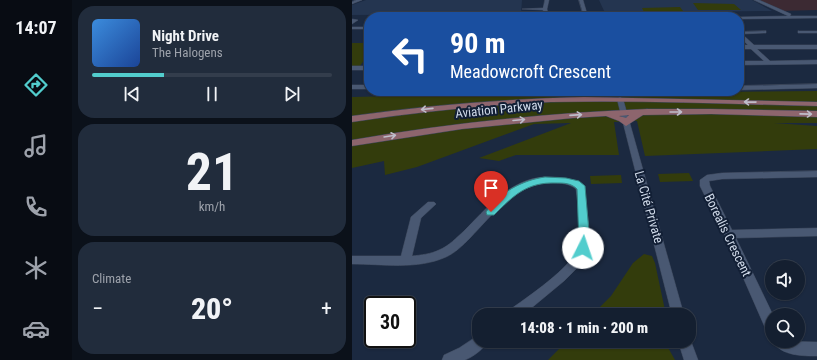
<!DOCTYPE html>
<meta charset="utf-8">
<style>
:root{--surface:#141f30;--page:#212c3c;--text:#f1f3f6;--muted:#9da2ab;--line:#333d4c;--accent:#52cdcd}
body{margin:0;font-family:"Roboto Condensed",sans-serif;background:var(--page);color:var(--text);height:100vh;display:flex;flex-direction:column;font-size:15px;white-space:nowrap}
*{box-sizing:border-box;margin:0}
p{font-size:13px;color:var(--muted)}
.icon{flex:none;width:22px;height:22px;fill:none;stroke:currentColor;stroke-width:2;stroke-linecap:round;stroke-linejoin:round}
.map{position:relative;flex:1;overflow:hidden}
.drawer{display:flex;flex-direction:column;gap:6px;padding:6px;background:#0b111a;width:280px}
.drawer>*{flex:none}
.banner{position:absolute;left:12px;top:12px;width:380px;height:84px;border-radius:16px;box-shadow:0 1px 3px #0004,0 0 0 1px var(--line);background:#1a4fa0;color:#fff;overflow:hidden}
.tools{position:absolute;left:413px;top:260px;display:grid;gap:8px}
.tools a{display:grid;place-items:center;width:40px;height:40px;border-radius:50%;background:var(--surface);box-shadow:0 1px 3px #0004,0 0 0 1px var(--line);font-size:20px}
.speed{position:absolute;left:12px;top:296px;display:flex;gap:8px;font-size:20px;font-weight:700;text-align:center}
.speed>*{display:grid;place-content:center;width:52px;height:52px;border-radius:50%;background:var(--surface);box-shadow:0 1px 3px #0004,0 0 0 1px var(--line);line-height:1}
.speed .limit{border:2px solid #111;border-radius:6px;background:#fff;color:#111}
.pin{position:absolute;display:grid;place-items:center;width:34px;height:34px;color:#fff;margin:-41px -17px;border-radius:50% 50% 50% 0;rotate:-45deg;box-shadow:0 0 4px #0007}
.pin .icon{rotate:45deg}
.me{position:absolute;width:44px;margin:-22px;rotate:4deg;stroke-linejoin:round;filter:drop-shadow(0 0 3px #0008)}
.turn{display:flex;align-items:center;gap:14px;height:84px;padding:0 20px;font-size:18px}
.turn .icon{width:52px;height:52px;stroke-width:2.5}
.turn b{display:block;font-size:28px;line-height:34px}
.big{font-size:30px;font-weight:800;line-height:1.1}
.drawer .widget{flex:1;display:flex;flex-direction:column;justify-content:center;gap:6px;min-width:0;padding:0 14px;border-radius:16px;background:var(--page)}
.drawer .dial{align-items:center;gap:0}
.dial b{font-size:52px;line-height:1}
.song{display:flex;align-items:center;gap:12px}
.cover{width:48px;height:48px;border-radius:6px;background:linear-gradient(135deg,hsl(210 70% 55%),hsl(220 70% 35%))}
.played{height:4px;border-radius:2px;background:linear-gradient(90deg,var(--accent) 30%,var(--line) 30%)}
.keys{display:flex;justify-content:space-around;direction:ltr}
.heat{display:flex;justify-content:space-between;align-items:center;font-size:22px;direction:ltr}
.trip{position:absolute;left:120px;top:308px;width:224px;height:40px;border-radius:16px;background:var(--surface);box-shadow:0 1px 3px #0004,0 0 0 1px var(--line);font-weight:800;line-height:40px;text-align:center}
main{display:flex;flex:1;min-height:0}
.menu{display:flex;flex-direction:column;width:72px;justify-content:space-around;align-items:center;background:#080c13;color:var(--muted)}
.menu .icon{width:28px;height:28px}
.menu .active{color:var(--accent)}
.menu b{font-size:18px;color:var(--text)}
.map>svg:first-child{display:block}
.built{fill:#243550}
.education{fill:#3c2a33}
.green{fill:#333c0c}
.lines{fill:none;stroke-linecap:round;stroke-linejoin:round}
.minor-casing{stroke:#3a4559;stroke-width:1}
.major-casing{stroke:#3a4559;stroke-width:1}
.minor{fill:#495872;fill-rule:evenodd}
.major{fill:#8d656d;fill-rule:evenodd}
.oneway{stroke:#bfbdca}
.route{fill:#52cdcd;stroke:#358585}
.labels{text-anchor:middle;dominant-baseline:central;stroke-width:4;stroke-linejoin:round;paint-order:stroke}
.street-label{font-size:13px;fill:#d0dae9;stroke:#121f35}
</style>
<main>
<nav class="menu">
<b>14:07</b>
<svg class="icon active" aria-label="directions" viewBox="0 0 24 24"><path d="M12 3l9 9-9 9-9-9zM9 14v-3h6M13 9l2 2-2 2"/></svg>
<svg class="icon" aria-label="music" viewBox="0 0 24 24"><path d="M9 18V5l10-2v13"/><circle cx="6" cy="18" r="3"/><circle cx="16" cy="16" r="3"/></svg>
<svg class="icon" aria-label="phone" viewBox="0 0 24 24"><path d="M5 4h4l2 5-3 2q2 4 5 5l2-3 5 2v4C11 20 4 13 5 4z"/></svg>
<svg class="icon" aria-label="climate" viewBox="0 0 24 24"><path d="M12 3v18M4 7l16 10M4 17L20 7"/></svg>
<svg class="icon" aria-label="car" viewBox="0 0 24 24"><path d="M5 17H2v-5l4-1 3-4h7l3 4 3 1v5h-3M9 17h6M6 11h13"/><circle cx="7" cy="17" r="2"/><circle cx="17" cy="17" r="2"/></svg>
</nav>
<section class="drawer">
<div class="widget">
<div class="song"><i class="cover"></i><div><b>Night Drive</b><p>The Halogens</p></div></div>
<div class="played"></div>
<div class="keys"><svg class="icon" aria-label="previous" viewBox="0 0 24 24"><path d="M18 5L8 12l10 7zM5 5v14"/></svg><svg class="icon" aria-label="pause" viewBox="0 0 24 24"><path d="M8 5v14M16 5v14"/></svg><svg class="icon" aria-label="next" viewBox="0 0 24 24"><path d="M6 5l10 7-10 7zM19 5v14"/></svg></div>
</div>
<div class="widget dial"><b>21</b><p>km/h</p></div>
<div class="widget"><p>Climate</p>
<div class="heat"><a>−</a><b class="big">20°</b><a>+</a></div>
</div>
</section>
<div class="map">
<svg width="465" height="360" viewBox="0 0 465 360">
<rect width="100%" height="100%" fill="#1b2940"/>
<path class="built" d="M14,0H170L169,14L0,15V5Z
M247,0H400L420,11L253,13Z"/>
<path class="education" d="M407,0H465V10L428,11Z"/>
<path class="green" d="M341,3L382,4L389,10H346Z
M328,7L331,11L292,12L290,8Z
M0,43H17V53L8,66H0Z
M226,91H262V93L465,91V123H422L465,126V149L293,156L285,121L262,122L267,155H164L147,161L127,158L219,123L182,124L65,167L33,175L32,161L0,168V97L226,92Z
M337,173L341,181L308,182L306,174Z
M269,175L270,183L239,184L238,176Z
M292,254L300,256L303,263L314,315H240L259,296L281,263Z
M215,341H315L314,344L323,360H196Z"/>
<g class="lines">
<defs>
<path id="minor" d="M4,0H10L0,4V2Z
M193,0H197L195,9L196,14L193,17H189L192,14L191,10L170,9L191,8Z
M227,0H231L236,17H232Z
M402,0H407L439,14L438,16H465V18L387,19L386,17L436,16Z
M0,19L6,20L0,24Z
M0,27H17V29H0Z
M414,31V33H412L390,34L402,45H465V49H405L418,61L465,60V64L387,65V61H412L399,49H387V45H396L387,37V32Z
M448,31H465V33H446V31Z
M0,66H17V70H0Z
M465,84V88L387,90V86Z
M0,85H17V89H0Z
M51,91H163L160,93L54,94L52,93Z
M268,97L271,99L332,315H320L265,99Z
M465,171V177L370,179L357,181L358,186L380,230L465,228V236L384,238L421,315L420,334L415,332L372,234L348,186V180L355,175L370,173Z
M192,177C206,177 221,177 232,186L238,236L237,248L233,258L228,265L212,281L171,315H155L156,311C174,298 221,267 226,247C231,231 226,206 224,189C218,184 210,183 201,183C165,182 141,214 118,238C111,245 103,253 94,257C65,270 31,264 0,264V256H49L59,217L76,202H82L84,204L69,218L60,256C69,255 79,254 87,250C97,246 104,238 112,231C134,209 158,179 192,177Z
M127,335V341H136C133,348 121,357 113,360C106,360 97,360 90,360L92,355L107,348Z
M337,336L346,360H332L326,341H337Z
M421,341L465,342V356C451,356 428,356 421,341Z"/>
<path id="major" d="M232,97L465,102V106C376,104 287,100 199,102C132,105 66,112 0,122V116C77,105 154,99 232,97Z
M295,109H359L465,111V117L359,114L291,115L274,126L267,121L254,116L221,118L110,129L0,146V140C98,123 196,113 295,109ZM277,115L274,118L267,116Z"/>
</defs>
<use href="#minor" class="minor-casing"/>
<use href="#major" class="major-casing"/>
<use href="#minor" class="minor"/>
<use href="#major" class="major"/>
</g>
<defs><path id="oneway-shaft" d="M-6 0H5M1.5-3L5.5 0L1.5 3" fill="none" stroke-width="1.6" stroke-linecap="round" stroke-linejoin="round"/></defs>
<g class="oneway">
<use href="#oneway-shaft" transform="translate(398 102) rotate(-179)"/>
<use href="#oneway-shaft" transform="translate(75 109) rotate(174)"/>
<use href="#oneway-shaft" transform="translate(324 112)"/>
<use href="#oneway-shaft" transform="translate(454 114) rotate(1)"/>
<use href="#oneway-shaft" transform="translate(224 115) rotate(-4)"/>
<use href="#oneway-shaft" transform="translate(167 120) rotate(-5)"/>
<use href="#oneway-shaft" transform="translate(38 136) rotate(-9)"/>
</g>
<path class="route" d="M193,177L214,178L227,181L233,186L238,244L235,251L231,253L227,251L225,248L227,244L225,189C219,183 212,183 204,183C175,182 162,195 142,215H135L134,212C146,193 171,180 193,177Z"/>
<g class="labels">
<g class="street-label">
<text transform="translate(147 109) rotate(-6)">Aviation Parkway</text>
<text transform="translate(297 207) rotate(74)">La Cité Private</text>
<text transform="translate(376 235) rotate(64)">Borealis Crescent</text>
</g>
</g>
</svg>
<div class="tools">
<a><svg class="icon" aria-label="sound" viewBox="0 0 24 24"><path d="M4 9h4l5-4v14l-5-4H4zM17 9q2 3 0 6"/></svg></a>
<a><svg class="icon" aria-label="search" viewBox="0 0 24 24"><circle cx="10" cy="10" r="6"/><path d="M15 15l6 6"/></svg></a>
</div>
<div class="speed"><div class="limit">30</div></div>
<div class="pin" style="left:139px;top:212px;background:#d93025"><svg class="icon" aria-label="arrive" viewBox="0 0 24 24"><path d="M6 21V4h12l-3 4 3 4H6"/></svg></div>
<svg class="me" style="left:231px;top:248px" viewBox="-20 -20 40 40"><circle r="19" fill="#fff"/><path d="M0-13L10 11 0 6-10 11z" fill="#52cdcd"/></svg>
<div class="trip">14:08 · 1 min · 200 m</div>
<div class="banner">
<div class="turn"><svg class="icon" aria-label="left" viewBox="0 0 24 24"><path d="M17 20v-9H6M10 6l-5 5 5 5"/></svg><div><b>90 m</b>Meadowcroft Crescent</div></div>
</div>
</div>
</main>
